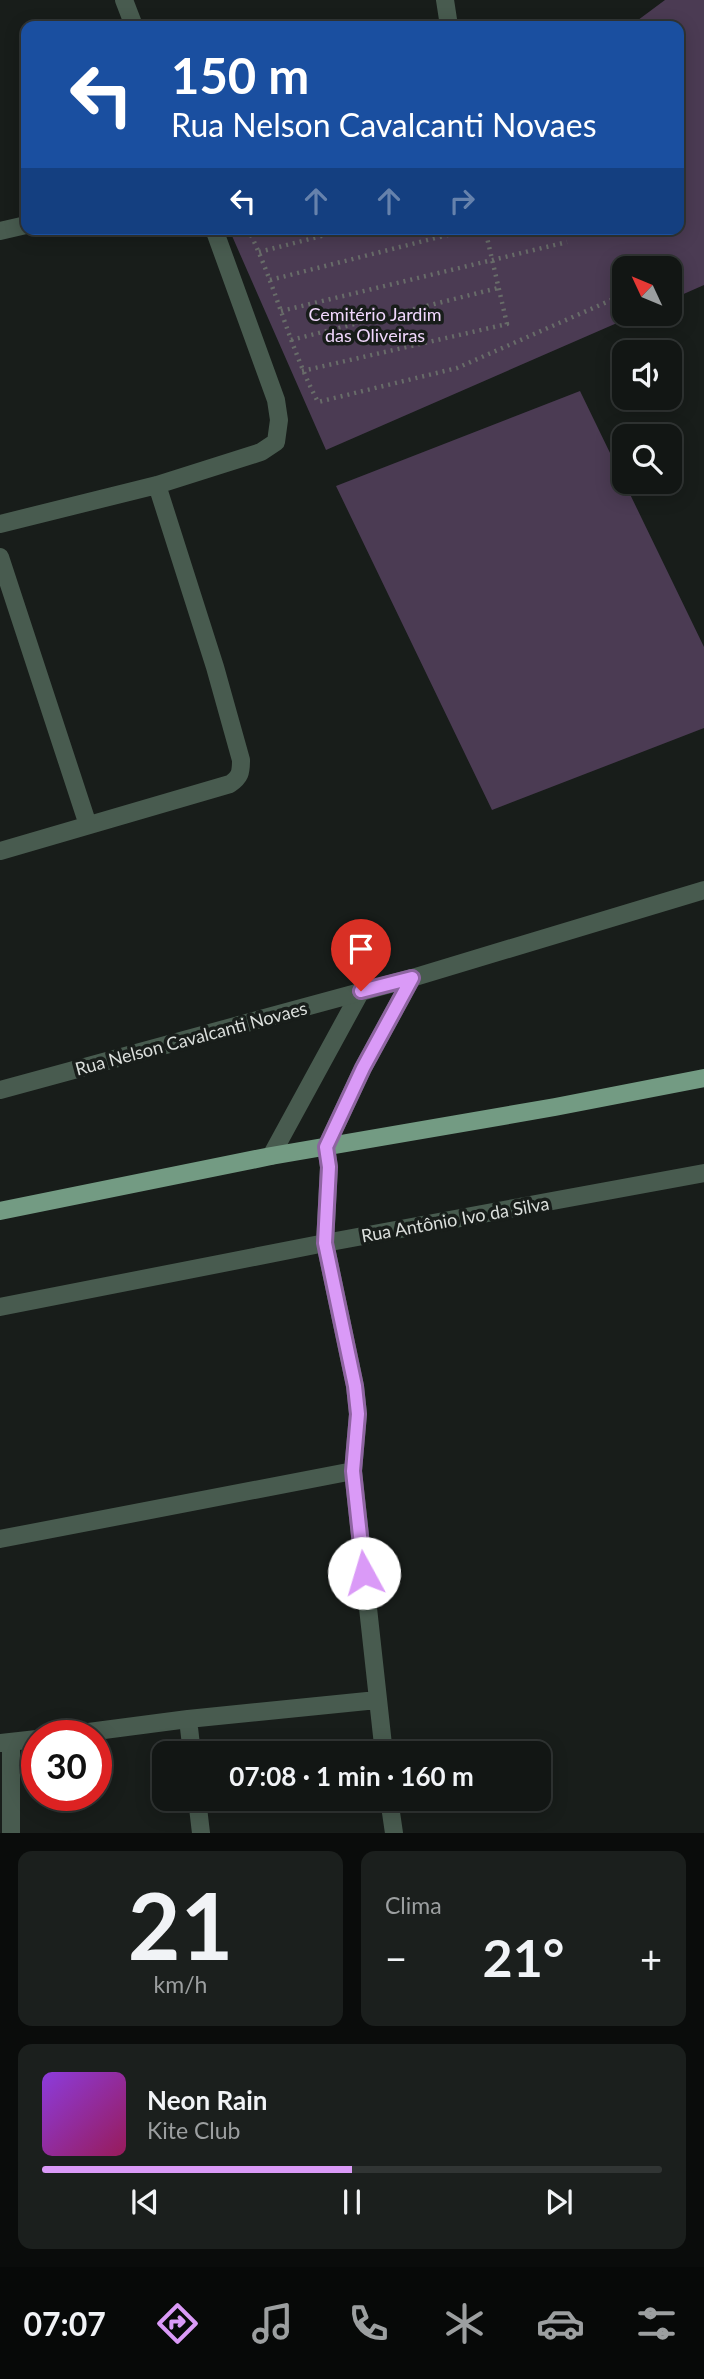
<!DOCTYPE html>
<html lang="pt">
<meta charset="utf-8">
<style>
:root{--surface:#121614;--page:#1b1f1d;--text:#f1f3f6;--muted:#9c9fa0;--line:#313534;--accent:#da9af7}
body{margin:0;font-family:Lato,sans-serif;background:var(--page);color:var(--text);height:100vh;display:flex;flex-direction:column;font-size:26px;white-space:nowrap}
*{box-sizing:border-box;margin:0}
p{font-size:23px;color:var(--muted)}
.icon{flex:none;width:38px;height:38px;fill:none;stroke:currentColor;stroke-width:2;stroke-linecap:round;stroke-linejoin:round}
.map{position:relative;height:1833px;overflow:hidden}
.panel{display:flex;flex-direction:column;gap:18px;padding:18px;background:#0a0c0b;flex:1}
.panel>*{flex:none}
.banner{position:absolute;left:21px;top:21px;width:663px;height:214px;border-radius:14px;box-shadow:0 4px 18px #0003,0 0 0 2px var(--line);background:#1a4fa0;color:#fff;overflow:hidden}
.needle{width:46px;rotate:314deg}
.controls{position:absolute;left:612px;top:256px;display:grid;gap:14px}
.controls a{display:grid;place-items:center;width:70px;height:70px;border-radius:14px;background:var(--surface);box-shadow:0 4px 18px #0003,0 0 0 2px var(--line);font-size:35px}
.speed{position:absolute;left:21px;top:1720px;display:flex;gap:14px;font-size:35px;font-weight:700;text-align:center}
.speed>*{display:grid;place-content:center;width:91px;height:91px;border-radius:50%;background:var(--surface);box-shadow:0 4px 18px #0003,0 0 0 2px var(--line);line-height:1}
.speed .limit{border:10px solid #d22;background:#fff;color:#111}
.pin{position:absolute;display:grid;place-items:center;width:60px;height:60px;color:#fff;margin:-72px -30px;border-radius:50% 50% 50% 0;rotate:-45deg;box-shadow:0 0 7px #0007}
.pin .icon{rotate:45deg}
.me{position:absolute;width:77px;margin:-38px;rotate:354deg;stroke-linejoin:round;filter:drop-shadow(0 0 5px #0008)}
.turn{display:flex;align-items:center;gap:24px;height:147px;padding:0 35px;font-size:32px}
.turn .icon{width:91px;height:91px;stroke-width:2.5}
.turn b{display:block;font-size:49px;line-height:60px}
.lanes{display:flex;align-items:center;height:66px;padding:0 35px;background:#0003;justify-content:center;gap:35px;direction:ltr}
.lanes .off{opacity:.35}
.big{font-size:52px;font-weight:700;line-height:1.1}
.panel .tile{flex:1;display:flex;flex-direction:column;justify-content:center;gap:10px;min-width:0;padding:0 24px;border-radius:14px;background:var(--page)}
.panel .dial{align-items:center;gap:0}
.dial b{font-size:91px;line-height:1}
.song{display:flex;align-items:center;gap:21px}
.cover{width:84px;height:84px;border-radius:10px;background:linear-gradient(135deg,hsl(270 70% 55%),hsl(330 70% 35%))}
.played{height:7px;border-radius:4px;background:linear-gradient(90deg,var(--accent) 50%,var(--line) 50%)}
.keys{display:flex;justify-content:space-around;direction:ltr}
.heat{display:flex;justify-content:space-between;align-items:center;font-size:38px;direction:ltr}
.panel .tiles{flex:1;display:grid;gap:18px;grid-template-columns:1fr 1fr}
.tile:last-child{grid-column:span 2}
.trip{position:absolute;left:152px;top:1741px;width:399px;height:70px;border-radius:14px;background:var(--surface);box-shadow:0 4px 18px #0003,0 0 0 2px var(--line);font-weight:700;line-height:70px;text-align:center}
.tabs{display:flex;height:112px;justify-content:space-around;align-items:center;background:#070908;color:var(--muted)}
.tabs .icon{width:49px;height:49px}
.tabs .selected{color:var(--accent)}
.tabs b{font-size:32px;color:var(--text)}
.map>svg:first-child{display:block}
.green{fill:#4b3b53}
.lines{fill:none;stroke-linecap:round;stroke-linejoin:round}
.path{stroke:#686c69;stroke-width:4.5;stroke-dasharray:2 5;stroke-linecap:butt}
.minor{stroke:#485b4f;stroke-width:18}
.tertiary{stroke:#485b4f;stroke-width:18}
.primary{stroke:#739b83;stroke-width:18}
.route-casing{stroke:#8e64a1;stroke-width:18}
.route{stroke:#da9af7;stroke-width:12}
.labels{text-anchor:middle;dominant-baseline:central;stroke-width:7;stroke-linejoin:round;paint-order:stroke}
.park-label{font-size:18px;fill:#f1d7fd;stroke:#181d1a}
.street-label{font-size:18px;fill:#dbdfdc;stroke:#181d1a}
</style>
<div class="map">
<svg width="704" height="1833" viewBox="0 0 704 1833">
<rect width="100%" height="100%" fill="#181d1a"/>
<path class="green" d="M665,0H704V285L670,300V268H625V313H640L326,450L229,229H679V26H630Z
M580,391L704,647V728L492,810L336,486Z"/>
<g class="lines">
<path class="path" d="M248,229C276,285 289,347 318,402L457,368L625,294
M259,252L349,229
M637,264L640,268
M270,280L471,229
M281,311L567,242
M291,340L498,288
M302,371L507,324L485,229"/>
<path class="minor" d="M124,0L134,26
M445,0L449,26
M0,231L26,225
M0,524L157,485L261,452L276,442L279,420L276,400L214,229
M0,557L88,825
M0,851L230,784C240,777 241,773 241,760L215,667L157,485
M271,1156L361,991
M0,1539L353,1471
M188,1719L192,1754
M58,1736L188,1719L377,1700
M11,1742V1833
M0,1743L37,1739
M384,1754L353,1471L358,1414L355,1386L325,1243L329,1167L326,1147L363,1068L412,978
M197,1799L201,1833
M389,1799L394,1833"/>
<path class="tertiary" d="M0,1090L412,978L704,890
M0,1307L325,1243L704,1173"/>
<path class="primary" d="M0,1211L271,1156L555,1107L704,1078"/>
</g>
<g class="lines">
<defs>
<path id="route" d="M361,991L412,978L363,1068L326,1147L329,1167L325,1243L355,1386L358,1414L353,1471L364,1573"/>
</defs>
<use href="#route" class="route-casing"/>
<use href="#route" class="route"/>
</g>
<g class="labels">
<g class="park-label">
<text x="375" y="314">Cemitério Jardim<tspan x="375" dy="21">das Oliveiras</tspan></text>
</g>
<g class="street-label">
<text transform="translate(191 1038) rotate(-15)">Rua Nelson Cavalcanti Novaes</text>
<text transform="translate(455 1219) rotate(-10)">Rua Antônio Ivo da Silva</text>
</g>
</g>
</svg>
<div class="controls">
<a><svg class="needle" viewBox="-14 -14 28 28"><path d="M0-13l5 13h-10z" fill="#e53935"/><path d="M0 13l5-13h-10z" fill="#9c9fa0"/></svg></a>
<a><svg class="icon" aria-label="sound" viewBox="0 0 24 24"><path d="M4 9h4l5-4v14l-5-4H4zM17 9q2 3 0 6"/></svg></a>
<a><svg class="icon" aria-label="search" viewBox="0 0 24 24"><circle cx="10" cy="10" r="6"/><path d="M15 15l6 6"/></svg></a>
</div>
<div class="speed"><div class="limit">30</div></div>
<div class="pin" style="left:361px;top:991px;background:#d93025"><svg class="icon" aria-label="arrive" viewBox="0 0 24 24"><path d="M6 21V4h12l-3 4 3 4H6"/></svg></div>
<svg class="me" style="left:364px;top:1573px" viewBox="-20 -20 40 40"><circle r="19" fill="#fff"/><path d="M0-13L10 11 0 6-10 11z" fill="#da9af7"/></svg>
<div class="trip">07:08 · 1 min · 160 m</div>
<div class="banner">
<div class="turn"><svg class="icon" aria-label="left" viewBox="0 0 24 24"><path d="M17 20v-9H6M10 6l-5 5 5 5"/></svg><div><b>150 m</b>Rua Nelson Cavalcanti Novaes</div></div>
<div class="lanes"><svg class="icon" aria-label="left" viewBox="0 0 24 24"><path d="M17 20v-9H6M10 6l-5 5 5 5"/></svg><svg class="icon off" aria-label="ahead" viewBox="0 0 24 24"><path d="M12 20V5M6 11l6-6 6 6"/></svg><svg class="icon off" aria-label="ahead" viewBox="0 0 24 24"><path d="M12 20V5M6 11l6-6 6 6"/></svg><svg class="icon off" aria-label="right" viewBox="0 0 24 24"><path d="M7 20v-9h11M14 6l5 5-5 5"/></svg></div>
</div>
</div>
<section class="panel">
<div class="tiles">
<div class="tile dial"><b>21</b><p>km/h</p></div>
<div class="tile"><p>Clima</p>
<div class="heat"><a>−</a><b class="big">21°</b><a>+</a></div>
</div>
<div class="tile">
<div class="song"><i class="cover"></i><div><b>Neon Rain</b><p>Kite Club</p></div></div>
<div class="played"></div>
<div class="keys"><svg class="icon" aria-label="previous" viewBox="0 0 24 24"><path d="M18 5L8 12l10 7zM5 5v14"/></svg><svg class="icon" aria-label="pause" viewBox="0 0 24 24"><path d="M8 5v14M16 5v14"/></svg><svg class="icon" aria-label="next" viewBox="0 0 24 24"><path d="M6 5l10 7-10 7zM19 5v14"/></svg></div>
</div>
</div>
</section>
<nav class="tabs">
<b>07:07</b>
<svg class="icon selected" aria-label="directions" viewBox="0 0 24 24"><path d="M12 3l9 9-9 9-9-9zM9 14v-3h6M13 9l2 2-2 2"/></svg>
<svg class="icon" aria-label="music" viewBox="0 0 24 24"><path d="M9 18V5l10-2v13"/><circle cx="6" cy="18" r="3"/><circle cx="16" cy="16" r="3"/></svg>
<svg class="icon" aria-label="phone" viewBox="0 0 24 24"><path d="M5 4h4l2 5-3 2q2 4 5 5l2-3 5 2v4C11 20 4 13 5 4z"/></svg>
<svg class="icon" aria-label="climate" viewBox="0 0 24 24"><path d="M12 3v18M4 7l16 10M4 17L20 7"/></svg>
<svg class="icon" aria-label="car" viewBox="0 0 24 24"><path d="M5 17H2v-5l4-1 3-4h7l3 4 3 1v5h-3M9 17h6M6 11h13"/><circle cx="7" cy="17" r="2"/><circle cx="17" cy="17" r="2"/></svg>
<svg class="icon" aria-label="filters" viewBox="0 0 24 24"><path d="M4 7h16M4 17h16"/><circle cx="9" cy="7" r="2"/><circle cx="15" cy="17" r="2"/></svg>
</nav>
